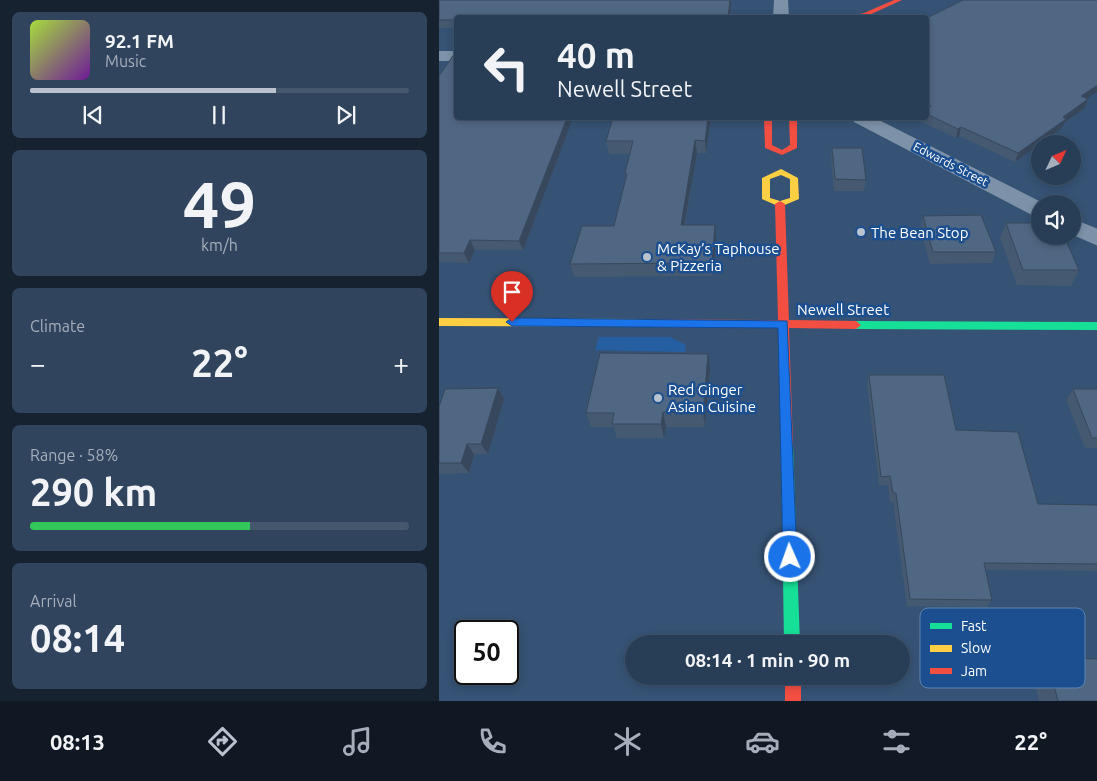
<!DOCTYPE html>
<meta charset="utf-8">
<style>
:root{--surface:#283e57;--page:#30455d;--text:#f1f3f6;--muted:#a5aeba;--line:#44576d;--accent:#b9c2ce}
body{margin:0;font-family:Ubuntu,sans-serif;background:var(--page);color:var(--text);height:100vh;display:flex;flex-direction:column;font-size:19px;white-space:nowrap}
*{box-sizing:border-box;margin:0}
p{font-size:16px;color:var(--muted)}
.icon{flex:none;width:28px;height:28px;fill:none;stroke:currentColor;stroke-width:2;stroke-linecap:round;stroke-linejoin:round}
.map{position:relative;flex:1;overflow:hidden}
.details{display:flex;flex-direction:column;gap:12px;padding:12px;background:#162230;width:439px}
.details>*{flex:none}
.banner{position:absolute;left:15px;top:15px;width:475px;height:105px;border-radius:5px;box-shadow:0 2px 8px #0003,0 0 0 1px var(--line);background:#283e57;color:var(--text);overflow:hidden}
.needle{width:32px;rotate:46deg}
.fabs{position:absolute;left:592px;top:135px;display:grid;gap:10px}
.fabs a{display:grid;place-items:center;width:50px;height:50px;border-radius:50%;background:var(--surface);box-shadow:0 2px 8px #0003,0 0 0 1px var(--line);font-size:25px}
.speed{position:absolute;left:15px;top:620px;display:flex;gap:10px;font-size:25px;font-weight:700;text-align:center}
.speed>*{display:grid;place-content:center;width:65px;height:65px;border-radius:50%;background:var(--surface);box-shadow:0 2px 8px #0003,0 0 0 1px var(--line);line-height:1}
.speed .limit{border:2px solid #111;border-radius:8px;background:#fff;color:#111}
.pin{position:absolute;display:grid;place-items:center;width:42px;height:42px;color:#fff;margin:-51px -21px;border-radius:50% 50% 50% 0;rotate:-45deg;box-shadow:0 0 5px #0007}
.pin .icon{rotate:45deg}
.me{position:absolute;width:55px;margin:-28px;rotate:358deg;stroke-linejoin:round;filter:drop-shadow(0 0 4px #0008)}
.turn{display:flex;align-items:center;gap:18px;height:105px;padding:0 20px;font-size:22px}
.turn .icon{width:65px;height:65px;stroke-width:2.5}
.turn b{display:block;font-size:35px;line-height:42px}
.big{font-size:38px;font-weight:700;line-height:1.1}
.details .widget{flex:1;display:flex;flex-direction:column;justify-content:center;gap:8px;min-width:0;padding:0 18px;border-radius:8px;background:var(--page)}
.details .dial{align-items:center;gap:0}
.dial b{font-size:65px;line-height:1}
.song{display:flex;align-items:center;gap:15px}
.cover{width:60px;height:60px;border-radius:8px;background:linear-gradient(135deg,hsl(80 70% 55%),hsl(280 70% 35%))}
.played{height:5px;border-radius:2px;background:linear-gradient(90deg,var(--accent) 65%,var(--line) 65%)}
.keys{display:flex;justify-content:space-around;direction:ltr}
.heat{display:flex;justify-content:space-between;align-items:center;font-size:28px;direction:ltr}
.charge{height:8px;border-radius:4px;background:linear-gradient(90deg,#34c759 58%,var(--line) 0)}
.trip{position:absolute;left:186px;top:635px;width:285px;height:50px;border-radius:25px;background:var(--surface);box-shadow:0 2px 8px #0003,0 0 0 1px var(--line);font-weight:700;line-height:50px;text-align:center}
.dock{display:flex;height:80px;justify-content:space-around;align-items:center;background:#101923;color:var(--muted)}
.dock .icon{width:35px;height:35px}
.dock .selected{color:var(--accent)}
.dock b{font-size:22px;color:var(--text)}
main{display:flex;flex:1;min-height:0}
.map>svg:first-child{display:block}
.green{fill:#265fa1}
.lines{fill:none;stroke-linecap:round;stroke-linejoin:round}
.street{fill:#7d92a8;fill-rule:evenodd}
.fast{fill:#16e098;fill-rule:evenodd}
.slow{fill:#ffcf43;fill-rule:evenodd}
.jam{fill:#f24e42;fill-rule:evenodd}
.wall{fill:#455971}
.shaded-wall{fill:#38485c}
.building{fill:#506783;stroke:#38485c}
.route{fill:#1a73e8;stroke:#114b97}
.poi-dot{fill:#b9c2ce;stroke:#1b4f8f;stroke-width:2}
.labels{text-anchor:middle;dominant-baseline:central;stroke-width:5;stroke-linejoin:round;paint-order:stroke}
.far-street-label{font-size:12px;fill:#fff;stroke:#1b4f8f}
.poi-label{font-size:15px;fill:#fff;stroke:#1b4f8f;text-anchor:start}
.street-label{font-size:15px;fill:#fff;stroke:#1b4f8f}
.key{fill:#1b4f8f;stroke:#5f84b1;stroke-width:1}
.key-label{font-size:14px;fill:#fff}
</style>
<main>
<section class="details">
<div class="widget">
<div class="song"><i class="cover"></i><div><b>92.1 FM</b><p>Music</p></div></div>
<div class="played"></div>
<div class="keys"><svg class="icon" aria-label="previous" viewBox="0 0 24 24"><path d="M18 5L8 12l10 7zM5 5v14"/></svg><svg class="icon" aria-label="pause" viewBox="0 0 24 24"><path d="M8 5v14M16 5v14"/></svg><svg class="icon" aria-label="next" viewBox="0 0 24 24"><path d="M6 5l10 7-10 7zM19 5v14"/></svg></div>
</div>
<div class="widget dial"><b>49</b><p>km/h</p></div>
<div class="widget"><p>Climate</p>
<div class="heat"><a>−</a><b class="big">22°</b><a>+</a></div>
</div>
<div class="widget"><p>Range · 58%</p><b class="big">290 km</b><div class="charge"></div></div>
<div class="widget"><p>Arrival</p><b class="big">08:14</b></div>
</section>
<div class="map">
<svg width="659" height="701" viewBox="0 0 659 701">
<rect width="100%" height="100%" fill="#365274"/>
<path class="green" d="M160,337H231L247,345L246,352L156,350Z"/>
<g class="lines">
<path class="street" d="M335,0H349L350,18H334Z
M0,51H18V61H0Z
M413,118H436L606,204H601V217L593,215L415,122Z
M634,219L659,229V246L634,235Z"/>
<path class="fast" d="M417,321L659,322V330L417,329L412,325Z
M348,440L352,441L354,445L361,644H345L342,445L344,441Z"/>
<path class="slow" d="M342,169L359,178L360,199L341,207L323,199V178ZM342,175L351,179V198L341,201L331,198V179Z
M0,318L204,319L209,323L204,327L0,326Z"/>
<path class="jam" d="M455,0H463L428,16L404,18L425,13Z
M325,118H333V145L343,150L351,145L350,118H358V148L343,155L326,148Z
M341,201L346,204L350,320L417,321L422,325L417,329L350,328L354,445L352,449L348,450L344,449L342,445L339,328L204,327L199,323L204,319L339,320L336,204Z
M346,676H362V701H346Z"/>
</g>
<path class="wall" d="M0,0L292,4L291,18H18V28H0Z
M659,0V91L648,98L646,108L625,123L623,128L576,162L520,136L517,138L481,121L482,118H488V18Z
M0,76L18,118H134L84,250H36L30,263L0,262Z
M272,118L267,153H258L246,225L277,238L274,276L135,277L131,264L175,226L187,178L186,173L191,154H170L167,141Z
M393,148L427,180L425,191H395L392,159Z
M484,216L557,252L553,263L491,264L481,227Z
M567,223L640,270L632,286L578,285L561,238Z
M271,369L266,427H227L225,438H178L174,427H152L147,413Z
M430,375L517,430L599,504L659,505V571L547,570L553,600L548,607L468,606L454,502H451L449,485H440L428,384Z
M59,388L65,399L49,454H35L30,473L0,474V407Z
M634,389H659V448H646L627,400Z
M608,658L659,701H600L593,670Z"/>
<path class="shaded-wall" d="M291,0L292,4L291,18H289Z
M659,85V91L639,105L642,96Z
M649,99L646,108L625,123L623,128L576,162L579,153L624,117Z
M128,118H134L84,250L80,241Z
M269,118H272L267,153L266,141Z
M522,127L520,136L517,138L519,129Z
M256,140L258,153L243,238L242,225Z
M276,225L277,238L274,276L273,263Z
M31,240L36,250L30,263L25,253Z
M269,354L271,369L266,427L264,413Z
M59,388L65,399L49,454L42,444Z
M224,412L227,427L225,438L222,424Z
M28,444L35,454L30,473L22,463Z"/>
<path class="building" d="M0,0H291L289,18H18V20H0Z
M524,0H659V85L642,96L649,99L624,117L627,119L579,153L522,127L519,129L488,114V109L492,106L488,104V18Z
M18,50V118H128L80,241L31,240L25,253H0V76Z
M174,118H269L266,141L256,140L242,225H276L273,263L131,264L143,226H175L188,174L186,173L194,141H167Z
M393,148H423L427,180L396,179Z
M542,215L557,252H494L484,216Z
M567,223H601V236H625L640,270H584Z
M161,353L269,354L264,413L224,412L222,424H173L175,413H147Z
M430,375H505L517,430L579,432L599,504L659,505V564L545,563L553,600L471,599L457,493H454L451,476L442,477Z
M59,388L42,444H28L22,463H0V407L6,389Z
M634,389H659V438H653Z
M608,658L659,659V701H619Z"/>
<path class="route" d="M73,318L348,321L358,557L356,562L351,564L346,562L344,557L339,328L73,326L67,322Z"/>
<g class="poi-dot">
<circle cx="422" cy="232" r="5"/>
<circle cx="208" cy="257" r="5"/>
<circle cx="219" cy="398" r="5"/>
</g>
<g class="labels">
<g class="far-street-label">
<text transform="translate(512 164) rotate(27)">Edwards Street</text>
</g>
<g class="poi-label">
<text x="432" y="232">The Bean Stop</text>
<text x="218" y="248">McKay’s Taphouse<tspan x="218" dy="17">&amp; Pizzeria</tspan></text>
<text x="229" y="389">Red Ginger<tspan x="229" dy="17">Asian Cuisine</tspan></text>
</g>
<g class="street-label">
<text x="404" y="309">Newell Street</text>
</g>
</g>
<rect x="481" y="608" width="165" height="80" rx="8" class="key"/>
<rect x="491" y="623" width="22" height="6" fill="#16e098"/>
<rect x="491" y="645" width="22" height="7" fill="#ffcf43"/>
<rect x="491" y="668" width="22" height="6" fill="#f24e42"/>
<g class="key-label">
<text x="522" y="631">Fast</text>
<text x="522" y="653">Slow</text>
<text x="522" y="676">Jam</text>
</g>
</svg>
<div class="fabs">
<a><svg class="needle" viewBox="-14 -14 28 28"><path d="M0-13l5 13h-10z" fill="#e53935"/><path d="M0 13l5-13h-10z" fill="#a5aeba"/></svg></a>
<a><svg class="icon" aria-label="sound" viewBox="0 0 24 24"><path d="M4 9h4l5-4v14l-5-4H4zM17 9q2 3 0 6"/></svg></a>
</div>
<div class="speed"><div class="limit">50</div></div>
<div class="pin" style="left:73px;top:322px;background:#d93025"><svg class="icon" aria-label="arrive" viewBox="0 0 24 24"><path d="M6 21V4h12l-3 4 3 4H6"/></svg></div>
<svg class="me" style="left:351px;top:557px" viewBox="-20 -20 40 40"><circle r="17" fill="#1a73e8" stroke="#fff" stroke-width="3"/><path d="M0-11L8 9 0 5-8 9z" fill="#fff"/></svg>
<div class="trip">08:14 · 1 min · 90 m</div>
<div class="banner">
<div class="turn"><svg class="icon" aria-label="left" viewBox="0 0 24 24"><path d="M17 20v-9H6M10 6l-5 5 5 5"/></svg><div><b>40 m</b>Newell Street</div></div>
</div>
</div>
</main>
<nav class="dock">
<b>08:13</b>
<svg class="icon selected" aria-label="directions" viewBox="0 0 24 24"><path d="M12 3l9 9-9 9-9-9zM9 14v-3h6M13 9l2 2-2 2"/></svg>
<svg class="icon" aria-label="music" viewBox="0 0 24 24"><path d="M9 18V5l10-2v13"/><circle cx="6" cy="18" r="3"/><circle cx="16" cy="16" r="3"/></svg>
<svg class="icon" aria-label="phone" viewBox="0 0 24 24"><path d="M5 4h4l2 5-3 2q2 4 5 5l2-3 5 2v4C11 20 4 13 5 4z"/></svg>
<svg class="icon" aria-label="climate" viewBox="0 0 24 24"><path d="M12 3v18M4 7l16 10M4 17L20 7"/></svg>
<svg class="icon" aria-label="car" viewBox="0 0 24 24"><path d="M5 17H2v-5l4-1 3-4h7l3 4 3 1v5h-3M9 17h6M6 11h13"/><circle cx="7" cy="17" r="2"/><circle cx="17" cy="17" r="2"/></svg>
<svg class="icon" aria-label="filters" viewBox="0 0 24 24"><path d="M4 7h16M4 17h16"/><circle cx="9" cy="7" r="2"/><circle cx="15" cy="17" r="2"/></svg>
<b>22°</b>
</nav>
